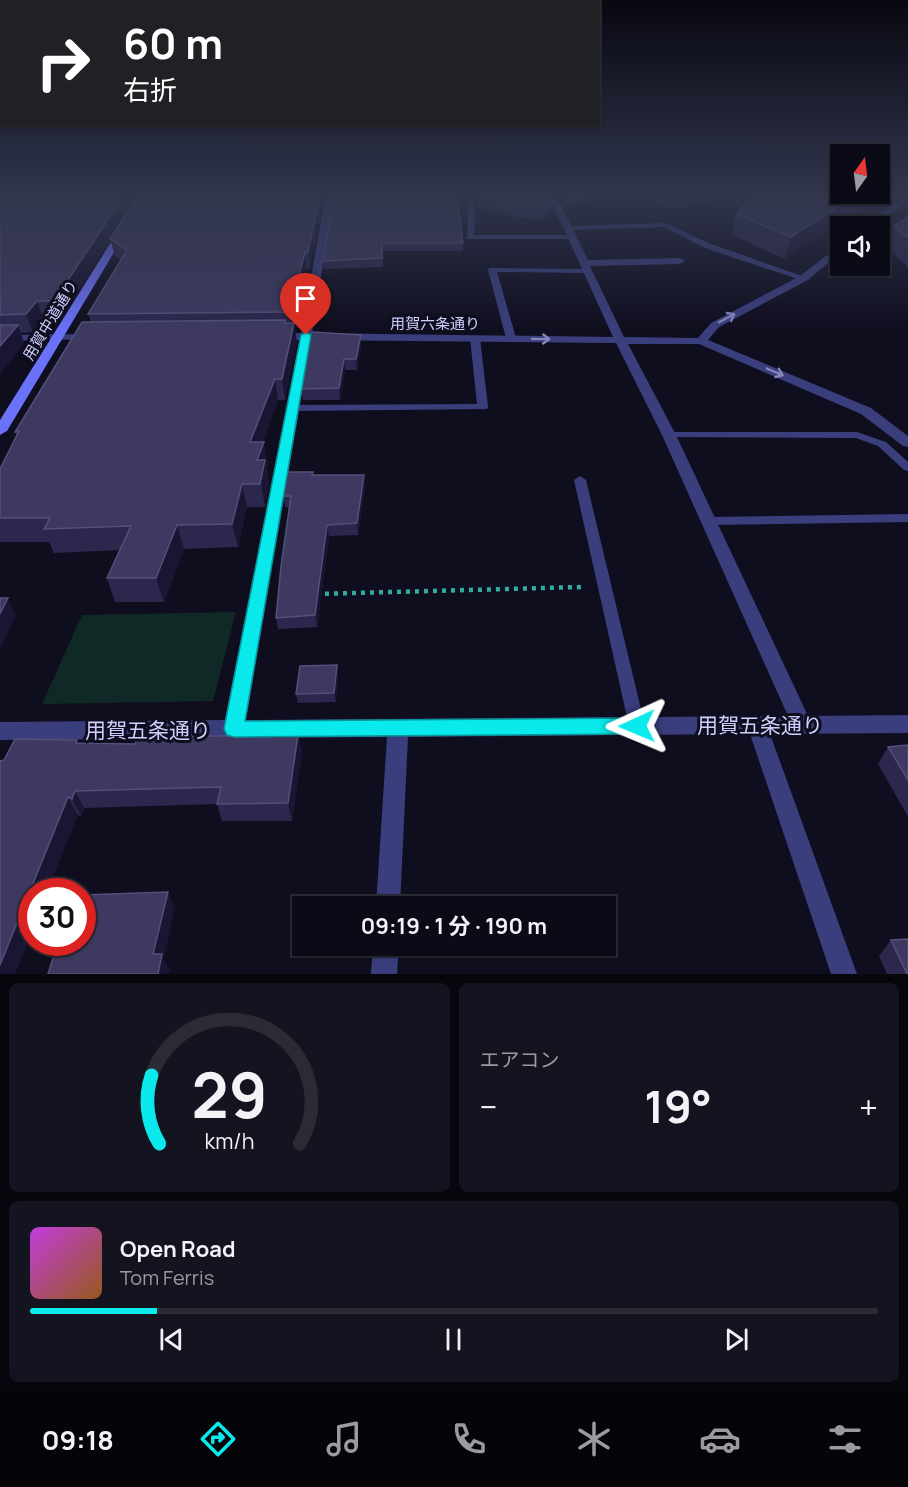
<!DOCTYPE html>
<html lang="ja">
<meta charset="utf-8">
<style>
:root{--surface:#0b0a17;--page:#141320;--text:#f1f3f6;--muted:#9a9aa1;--line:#2b2b36;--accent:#0aeaed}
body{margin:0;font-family:Manrope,"Noto Sans JP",sans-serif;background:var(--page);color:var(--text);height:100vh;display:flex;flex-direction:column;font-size:22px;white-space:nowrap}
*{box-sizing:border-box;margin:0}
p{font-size:20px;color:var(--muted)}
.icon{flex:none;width:33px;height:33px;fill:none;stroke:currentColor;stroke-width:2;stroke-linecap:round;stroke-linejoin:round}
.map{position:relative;height:974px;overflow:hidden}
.panel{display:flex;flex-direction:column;gap:9px;padding:9px;background:#06060d;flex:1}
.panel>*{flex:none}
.top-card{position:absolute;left:0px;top:0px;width:600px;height:126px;box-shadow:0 2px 4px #0004,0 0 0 2px var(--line);background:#202124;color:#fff;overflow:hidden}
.needle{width:39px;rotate:14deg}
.tools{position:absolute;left:830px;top:144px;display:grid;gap:12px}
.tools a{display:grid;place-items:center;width:60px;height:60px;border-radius:0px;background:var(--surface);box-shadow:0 2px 4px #0004,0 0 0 2px var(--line);font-size:30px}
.speed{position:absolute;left:18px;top:878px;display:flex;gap:12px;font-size:30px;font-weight:700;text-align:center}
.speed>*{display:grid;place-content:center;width:78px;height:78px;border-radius:50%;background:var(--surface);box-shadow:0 2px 4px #0004,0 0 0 2px var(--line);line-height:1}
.speed .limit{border:9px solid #d22;background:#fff;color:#111}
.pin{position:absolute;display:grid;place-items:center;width:51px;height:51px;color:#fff;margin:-62px -26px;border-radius:50% 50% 50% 0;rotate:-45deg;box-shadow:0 0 6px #0007}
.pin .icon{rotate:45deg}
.me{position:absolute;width:66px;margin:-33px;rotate:269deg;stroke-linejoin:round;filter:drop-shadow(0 0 4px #0008)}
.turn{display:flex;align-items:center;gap:21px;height:126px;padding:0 24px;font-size:27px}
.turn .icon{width:78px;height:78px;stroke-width:2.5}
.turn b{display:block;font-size:42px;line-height:51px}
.big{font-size:45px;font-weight:700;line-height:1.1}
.panel .tile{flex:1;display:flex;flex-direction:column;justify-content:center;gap:9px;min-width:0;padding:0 21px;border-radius:9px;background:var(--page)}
.panel .dial{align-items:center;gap:0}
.dial svg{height:156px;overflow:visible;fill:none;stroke:var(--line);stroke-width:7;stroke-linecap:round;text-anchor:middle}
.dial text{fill:var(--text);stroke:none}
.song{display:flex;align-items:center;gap:18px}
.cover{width:72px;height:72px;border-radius:9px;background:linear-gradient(135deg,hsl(290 70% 55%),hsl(30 70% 35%))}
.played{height:6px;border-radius:3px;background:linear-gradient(90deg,var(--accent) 15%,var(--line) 15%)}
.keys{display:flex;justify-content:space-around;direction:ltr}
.heat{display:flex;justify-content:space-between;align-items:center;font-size:33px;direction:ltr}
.panel .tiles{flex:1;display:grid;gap:9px;grid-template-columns:1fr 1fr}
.tile:last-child{grid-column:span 2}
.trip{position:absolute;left:292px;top:896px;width:324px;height:60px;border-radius:0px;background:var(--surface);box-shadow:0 2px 4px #0004,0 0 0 2px var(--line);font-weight:700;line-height:60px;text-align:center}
.tab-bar{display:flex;height:96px;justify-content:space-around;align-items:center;background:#040409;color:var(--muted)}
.tab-bar .icon{width:42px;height:42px}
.tab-bar .selected{color:var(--accent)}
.tab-bar b{font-size:27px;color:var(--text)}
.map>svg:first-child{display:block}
.green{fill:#112926}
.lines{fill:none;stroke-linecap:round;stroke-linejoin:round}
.path{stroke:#33ac9a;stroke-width:4.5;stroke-dasharray:4 5;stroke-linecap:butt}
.lane{fill:#3a3e7d;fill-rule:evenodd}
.street{fill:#3a3e7d;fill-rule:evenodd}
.secondary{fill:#6972f9;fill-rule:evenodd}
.wall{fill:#2b274d}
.shaded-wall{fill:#191533}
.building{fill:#3d3960;stroke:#545079;stroke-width:1.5}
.oneway{stroke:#8486bd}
.route{fill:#0aeaed;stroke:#06989a;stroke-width:1.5}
.labels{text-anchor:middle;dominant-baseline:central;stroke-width:6;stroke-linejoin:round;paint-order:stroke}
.far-street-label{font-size:15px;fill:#cfcefd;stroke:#0f0e1f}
.near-street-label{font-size:21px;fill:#cfcefd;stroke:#0f0e1f}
</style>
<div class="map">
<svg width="908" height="974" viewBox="0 0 908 974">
<rect width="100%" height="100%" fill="#0f0e1f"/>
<path class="green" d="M236,612L213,701L42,704L82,615Z"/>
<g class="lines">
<path class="path" d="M316,594L582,587"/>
<path class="lane" d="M469,194H475L474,235H573L577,237L573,239H467Z
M665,223L711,244L808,278L801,280L705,248L664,227L569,230L565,228L569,226Z
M489,268L587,269L591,271L587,273L497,272L516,338L511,341L506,338L488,270Z
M475,335L480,338L488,407L487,409L294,411L289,408L294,405L477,404L470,338Z
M669,432H857L886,442L908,462V471L904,470L878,446L856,438L665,437L663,435Z
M580,476L586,480L645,726L643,731L637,733L631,731L629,726L574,480Z
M908,514V522L708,525L702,521L708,517Z"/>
<path class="street" d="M326,194H334L312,333L613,337L548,194H556L588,260L680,258L685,261L680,264L590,266L624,337L698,338L711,323L800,276L840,245V253L808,280L719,327L708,340L871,408L908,436V447L903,446L861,414L699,344H628L676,435L808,716L908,715V733L770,734L857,974H831L750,734L408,737L400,906H376L387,737L0,740V722L225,720L300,340L276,339L270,336L276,333H301ZM311,340L616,343L662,435L788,716L246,720Z
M905,195H908V201L873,226H864Z
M93,334L99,337L97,339L0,341V335Z
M373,945H399L397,974H371Z"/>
<path class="secondary" d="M141,194H149L7,431L0,435V420Z"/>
</g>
<path class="wall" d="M0,194H138L60,319H43L33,332L21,333L24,343L0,374Z
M139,194H322L323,199L310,269H307L293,323H294L297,343L285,400H278L263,442L268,465L267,468L269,483L265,507H247L238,547L184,549L164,602H115L107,578L120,550L54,553L49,542H0V469L17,435L15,432L91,322L88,314L121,260L115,256L110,239Z
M334,194L463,243V251H383V267L324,269L323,261Z
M477,194H551L554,213L545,216V219L516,218V216L477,207Z
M560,194H590V201L566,209L559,196Z
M638,194H742L672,209Z
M755,194H882L785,259L732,235L736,214Z
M908,217V267L887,248L894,226Z
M361,345L357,370H345L340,400H303L301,389Z
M313,475L365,486L358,535L329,536L317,627L278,629L276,618L289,507H285L283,496Z
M337,665L338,674L336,702L298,703L296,694Z
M298,735L302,752L292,821H222L217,804L84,808L81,816L78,815L4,760L135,744Z
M908,745V815H907L878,764L888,747Z
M891,940L908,974H887L879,956Z"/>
<path class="shaded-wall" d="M125,194H138L60,319L54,301Z
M320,194H322L323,199L310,269L308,252Z
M675,194H742L672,209Z
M858,194H882L785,259L791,237Z
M591,196L590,201L566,209V203Z
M555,203L554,213L545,216L546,208L545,206Z
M305,253L307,269L291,330L289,312Z
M37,301L43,319L33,332L26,314Z
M294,323L297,343L285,400L282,379Z
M18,325L24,343L0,374V346Z
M361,335V345L357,370L356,359Z
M344,359L345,370L340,400L339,388Z
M275,379L278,400L255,464L250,442Z
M264,442L268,465L267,468L269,483L265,507L257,460Z
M364,475L365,486L358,535L357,523Z
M242,484L247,507L238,547L232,524Z
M177,525L184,549L164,602L156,578Z
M327,525L329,536L317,627L315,615Z
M8,598L16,616L0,650V614Z
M337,665L338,674L336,702L334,693Z
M298,735L302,752L292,821L288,803Z
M75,791L84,808L81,816L72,799Z
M68,797L78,815L48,891H32V933L15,974H0V965Z
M168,892L175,909L164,959L170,970L169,974H158L153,954Z"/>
<path class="building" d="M0,194H125L54,301H37L26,314L0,315Z
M139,194H320L308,252L305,253L289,312L88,314L127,250L110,239Z
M334,194L345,196V194H457L463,243H382V258L323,261Z
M477,194H551L555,203L545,206L546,208H516V205L477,196Z
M562,194H590L591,196L566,203Z
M755,194H858L791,237L736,214Z
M908,217V238L894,226Z
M285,320V323H294L282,379H275L250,442H264L257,460H265L260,484H242L232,524L177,525L156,578H107L131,526L44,529L50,518H0V469L19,431L15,432L82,322Z
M0,325H18L0,346Z
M311,332L361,335L356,359H344L339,388L301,389Z
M287,472H313L312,475H364L357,523L327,525L315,615L276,618L281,566L291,496H283Z
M0,598H8L0,614Z
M337,665L334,693L296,694L300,666Z
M298,735L288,803L217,804L221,787L75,791L72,799L68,797L0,965V761L4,760L15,739L77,740L76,743L135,744L137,737Z
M908,745V780L888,747Z
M168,892L153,954H162L158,974H48L54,955L61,954L65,942H82V895Z
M908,939V974H907L891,940Z"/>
<defs><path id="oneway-shaft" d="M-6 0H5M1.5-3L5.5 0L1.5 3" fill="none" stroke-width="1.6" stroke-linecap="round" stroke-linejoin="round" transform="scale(1.5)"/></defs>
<g class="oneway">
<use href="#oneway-shaft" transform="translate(727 318) rotate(-28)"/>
<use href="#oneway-shaft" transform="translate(541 339) rotate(1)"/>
<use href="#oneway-shaft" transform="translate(775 372) rotate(23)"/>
</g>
<linearGradient id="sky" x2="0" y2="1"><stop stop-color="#080811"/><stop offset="0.59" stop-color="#31364d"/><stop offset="1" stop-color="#31364d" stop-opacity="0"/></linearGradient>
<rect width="908" height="330" fill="url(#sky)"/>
<path class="route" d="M306,332L311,335L245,721L637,718L643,721L646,726L643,732L637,734L234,737L227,735L224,729L301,335Z"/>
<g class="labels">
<g class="far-street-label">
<text transform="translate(50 320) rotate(-59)">用賀中道通り</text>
<text x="435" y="323">用賀六条通り</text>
</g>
<g class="near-street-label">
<text x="760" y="725">用賀五条通り</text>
<text x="148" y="730">用賀五条通り</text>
</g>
</g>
</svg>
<div class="tools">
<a><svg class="needle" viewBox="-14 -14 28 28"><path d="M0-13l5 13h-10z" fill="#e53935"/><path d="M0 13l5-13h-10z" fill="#9a9aa1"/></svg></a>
<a><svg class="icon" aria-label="sound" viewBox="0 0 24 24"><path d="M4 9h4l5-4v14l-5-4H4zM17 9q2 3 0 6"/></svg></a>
</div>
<div class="speed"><div class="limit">30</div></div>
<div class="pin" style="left:306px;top:335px;background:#d93025"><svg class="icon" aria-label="arrive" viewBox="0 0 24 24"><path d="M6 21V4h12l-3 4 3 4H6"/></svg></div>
<svg class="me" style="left:637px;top:726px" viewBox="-20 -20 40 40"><path d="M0-17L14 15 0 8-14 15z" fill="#0aeaed" stroke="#fff" stroke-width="4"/></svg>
<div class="trip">09:19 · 1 分 · 190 m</div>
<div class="top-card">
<div class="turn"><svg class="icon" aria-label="right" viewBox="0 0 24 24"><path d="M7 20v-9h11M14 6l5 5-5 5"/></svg><div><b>60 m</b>右折</div></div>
</div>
</div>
<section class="panel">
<div class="tiles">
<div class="tile dial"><svg viewBox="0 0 100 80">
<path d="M14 69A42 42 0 1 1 86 69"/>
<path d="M14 69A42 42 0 0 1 10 34" stroke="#0aeaed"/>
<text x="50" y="56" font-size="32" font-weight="700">29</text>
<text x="50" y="72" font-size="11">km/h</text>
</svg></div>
<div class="tile"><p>エアコン</p>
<div class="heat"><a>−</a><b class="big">19°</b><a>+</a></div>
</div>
<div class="tile">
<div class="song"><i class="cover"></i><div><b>Open Road</b><p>Tom Ferris</p></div></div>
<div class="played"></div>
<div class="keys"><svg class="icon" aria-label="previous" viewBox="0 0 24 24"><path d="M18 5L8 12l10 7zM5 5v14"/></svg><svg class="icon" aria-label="pause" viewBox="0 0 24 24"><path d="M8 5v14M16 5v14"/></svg><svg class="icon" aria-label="next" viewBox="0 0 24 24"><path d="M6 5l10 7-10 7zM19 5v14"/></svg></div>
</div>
</div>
</section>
<nav class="tab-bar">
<b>09:18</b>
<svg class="icon selected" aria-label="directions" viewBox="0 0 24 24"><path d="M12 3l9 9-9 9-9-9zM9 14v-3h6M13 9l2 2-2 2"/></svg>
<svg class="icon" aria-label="music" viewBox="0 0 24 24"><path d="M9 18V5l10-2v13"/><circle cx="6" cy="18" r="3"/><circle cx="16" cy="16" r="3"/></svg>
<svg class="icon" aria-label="phone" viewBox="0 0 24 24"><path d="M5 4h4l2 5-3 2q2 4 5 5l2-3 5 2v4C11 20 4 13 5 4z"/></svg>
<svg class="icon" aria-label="climate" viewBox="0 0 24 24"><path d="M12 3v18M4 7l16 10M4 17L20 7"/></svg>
<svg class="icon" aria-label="car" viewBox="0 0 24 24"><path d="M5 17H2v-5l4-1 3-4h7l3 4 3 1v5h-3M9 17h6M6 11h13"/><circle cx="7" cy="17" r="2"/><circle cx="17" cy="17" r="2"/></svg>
<svg class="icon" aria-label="filters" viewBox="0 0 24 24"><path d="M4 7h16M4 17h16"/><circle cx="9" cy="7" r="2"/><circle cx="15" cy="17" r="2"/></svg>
</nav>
